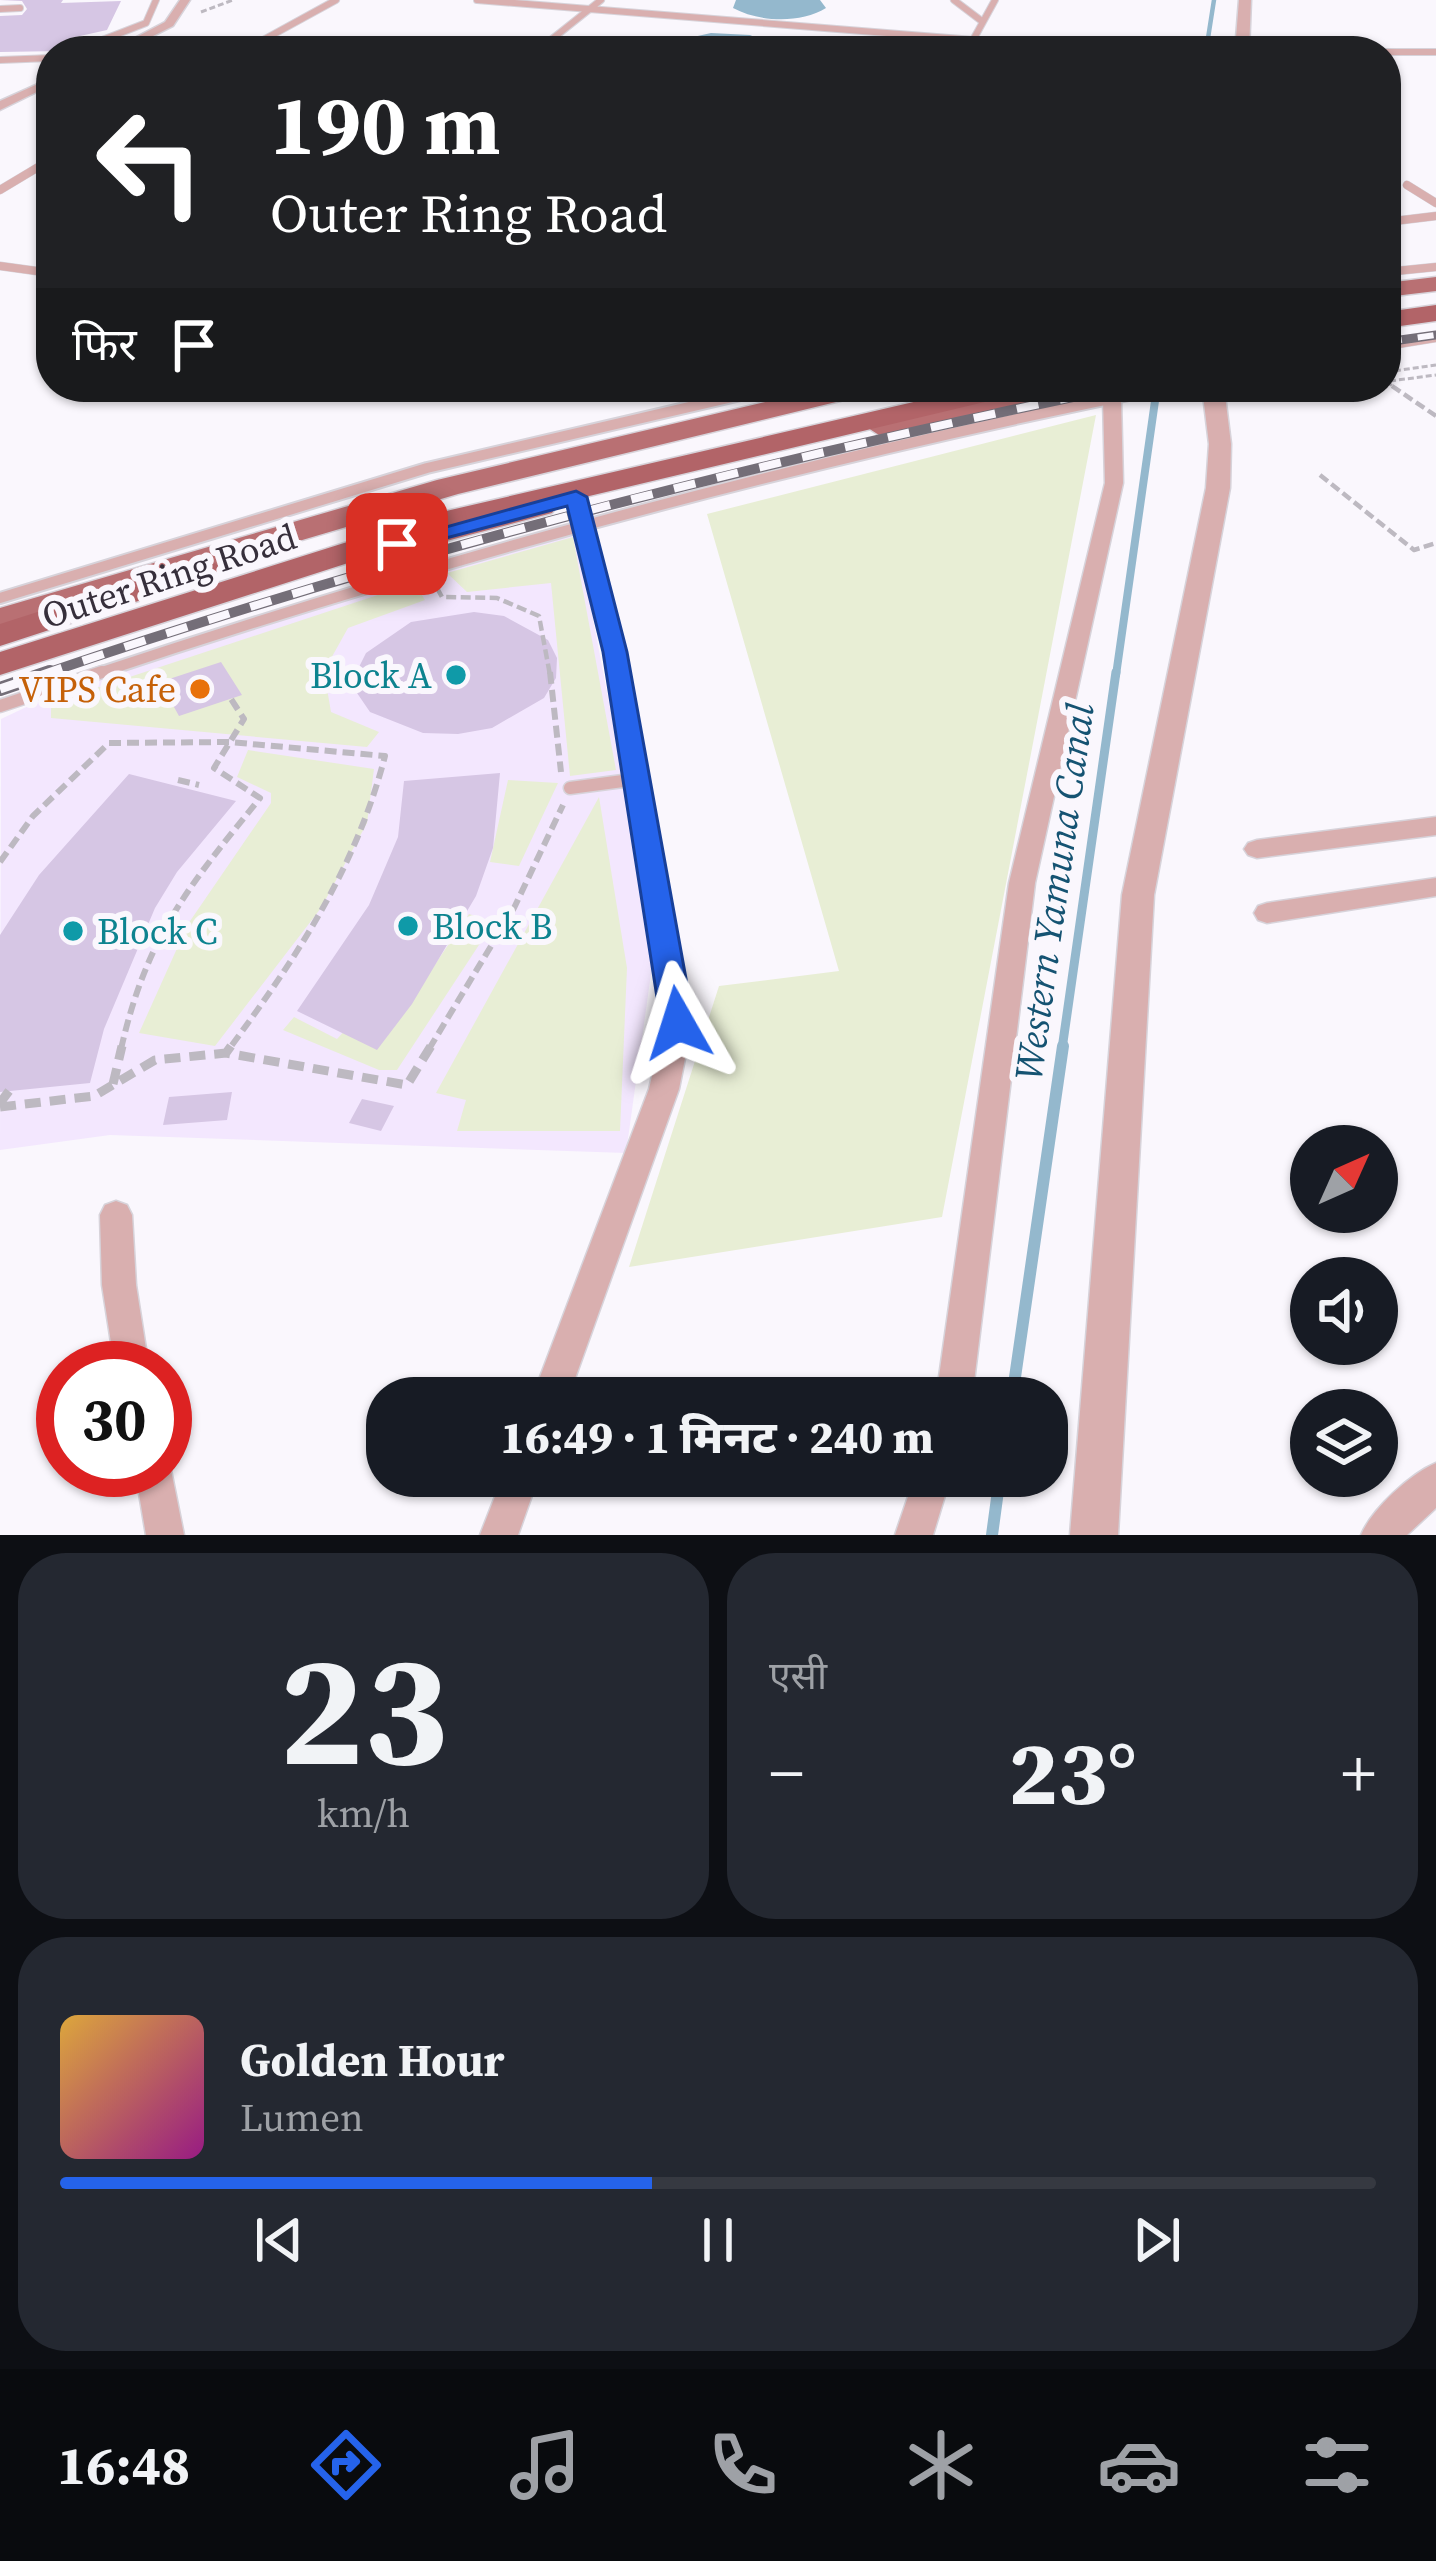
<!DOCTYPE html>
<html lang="hi">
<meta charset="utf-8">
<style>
:root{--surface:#171b24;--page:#242831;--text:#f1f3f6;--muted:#9ea1a6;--line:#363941;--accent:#2563eb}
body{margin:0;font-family:"Source Serif 4","Noto Sans Devanagari",serif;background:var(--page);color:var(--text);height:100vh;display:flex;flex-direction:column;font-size:45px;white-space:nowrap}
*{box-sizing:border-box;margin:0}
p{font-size:39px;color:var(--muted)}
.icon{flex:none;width:66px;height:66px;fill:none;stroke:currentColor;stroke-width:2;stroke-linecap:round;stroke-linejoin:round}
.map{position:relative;height:1535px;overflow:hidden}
.details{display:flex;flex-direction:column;gap:18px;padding:18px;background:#0d0f14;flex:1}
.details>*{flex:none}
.guide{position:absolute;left:36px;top:36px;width:1365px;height:366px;border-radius:48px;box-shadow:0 3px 9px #0004;background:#202124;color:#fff;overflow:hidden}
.needle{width:78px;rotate:45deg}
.controls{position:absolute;left:1290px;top:1125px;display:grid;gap:24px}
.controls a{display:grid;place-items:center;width:108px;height:108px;border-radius:50%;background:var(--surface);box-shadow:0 3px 9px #0004;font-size:60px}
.speed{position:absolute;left:36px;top:1341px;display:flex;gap:24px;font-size:60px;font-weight:700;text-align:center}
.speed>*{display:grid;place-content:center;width:156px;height:156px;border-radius:50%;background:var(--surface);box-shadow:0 3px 9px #0004;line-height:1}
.speed .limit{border:18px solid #d22;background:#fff;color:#111}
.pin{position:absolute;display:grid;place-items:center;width:102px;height:102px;color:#fff;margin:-51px;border-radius:24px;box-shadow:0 6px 18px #0006}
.me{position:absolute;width:132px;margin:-66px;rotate:354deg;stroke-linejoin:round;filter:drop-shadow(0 0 9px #0008)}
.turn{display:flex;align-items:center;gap:42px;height:252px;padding:0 36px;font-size:54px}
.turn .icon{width:156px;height:156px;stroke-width:2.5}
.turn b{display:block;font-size:84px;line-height:102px}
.then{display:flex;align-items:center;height:114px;padding:0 36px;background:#0003;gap:24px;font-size:45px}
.big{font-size:90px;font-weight:800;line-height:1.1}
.details .card{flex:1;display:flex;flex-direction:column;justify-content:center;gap:18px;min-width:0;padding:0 42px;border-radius:48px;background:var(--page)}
.details .dial{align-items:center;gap:0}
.dial b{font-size:156px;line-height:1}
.song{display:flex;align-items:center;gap:36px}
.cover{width:144px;height:144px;border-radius:18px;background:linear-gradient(135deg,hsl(40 70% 55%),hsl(310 70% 35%))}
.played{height:12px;border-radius:6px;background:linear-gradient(90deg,var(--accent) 45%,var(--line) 45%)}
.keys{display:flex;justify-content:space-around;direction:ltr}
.heat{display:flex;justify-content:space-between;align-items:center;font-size:66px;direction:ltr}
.details .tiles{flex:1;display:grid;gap:18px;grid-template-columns:1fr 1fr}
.card:last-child{grid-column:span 2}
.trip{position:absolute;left:366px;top:1377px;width:702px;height:120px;border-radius:48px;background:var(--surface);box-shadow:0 3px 9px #0004;font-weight:800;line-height:120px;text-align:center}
.dock{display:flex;height:192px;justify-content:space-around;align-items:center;background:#090b0e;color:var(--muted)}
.dock .icon{width:84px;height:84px}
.dock .current{color:var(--accent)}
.dock b{font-size:54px;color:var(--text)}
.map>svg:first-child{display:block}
.built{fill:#f3e7fe}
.green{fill:#e8eed5}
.water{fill:#94b8cd}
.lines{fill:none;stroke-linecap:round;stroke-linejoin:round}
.stream-far3{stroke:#94b8cd;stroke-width:4.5}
.stream-far2{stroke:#94b8cd;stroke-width:8}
.stream-far1{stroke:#94b8cd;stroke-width:9}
.stream{stroke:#94b8cd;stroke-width:12}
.building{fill:#d6c6e4}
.service-far3-casing{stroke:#d7d3da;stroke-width:8}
.service-far2-casing{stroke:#d7d3da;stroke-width:9}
.service-far1-casing{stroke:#d7d3da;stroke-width:14}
.service-casing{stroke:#d7d3da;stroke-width:15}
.minor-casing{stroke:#d7d3da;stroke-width:3}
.tertiary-casing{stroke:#d7d3da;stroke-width:3}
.primary-casing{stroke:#d7d3da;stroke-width:3}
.trunk-casing{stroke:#d7d3da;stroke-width:3}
.path-far3{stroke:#bdb9c1;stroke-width:3;stroke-dasharray:6 3;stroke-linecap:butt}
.path-far2{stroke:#bdb9c1;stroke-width:4.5;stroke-dasharray:10 4.5;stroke-linecap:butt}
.path-far1{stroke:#bdb9c1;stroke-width:6;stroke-dasharray:12 6;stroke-linecap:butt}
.path{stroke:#bdb9c1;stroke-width:9;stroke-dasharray:16 9;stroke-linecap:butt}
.service-far3{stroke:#d9afaf;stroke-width:6}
.service-far2{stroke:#d9afaf;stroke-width:8}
.service-far1{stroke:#d9afaf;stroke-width:10}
.service{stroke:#d9afaf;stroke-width:12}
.minor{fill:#d9afaf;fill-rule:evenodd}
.tertiary{fill:#d9afaf;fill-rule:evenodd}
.primary{fill:#b97073;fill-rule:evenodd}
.trunk{fill:#b26468;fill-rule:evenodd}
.rail-far2-casing{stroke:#746e78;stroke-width:9}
.rail-far1-casing{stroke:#746e78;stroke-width:10}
.rail-casing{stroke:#746e78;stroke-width:14}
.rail-far2{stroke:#faf7fd;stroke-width:6;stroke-dasharray:16;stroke-linecap:butt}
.rail-far1{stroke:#faf7fd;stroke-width:8;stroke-dasharray:22;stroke-linecap:butt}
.rail{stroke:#faf7fd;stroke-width:9;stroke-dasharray:28;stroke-linecap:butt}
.route{fill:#2563eb;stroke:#184099;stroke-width:3}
.culture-dot{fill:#0f9aa8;stroke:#faf7fd;stroke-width:4.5}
.food-dot{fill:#e8710a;stroke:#faf7fd;stroke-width:4.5}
.labels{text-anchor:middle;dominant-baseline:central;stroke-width:12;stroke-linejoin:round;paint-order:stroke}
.street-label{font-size:36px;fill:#362f3b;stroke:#faf7fd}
.culture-label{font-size:36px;fill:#0d838f;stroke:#faf7fd;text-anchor:start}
.food-label{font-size:36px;fill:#c56008;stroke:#faf7fd;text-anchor:end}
.water-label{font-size:39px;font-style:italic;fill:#155372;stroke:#faf7fd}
</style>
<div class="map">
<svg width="1436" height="1535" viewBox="0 0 1436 1535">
<rect width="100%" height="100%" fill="#faf7fd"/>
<path class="built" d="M576,529L655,945L626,1153L110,1135L0,1150L1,719L56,693L280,619Z"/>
<path class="green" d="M1096,415L942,1217L629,1267L719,986L839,971L707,514Z
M573,537L616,770L570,776L551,583L467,592L447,573Z
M414,583L425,600L348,628L324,671L331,712L379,732L367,747L51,718V703Z
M248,750L374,769L367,823L321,908L215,1046L139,1033L188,924L271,803V793L237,777Z
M508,780L558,783L519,866L490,862Z
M599,797L627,968L620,1131H457L466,1100L436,1093Z
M469,914L494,922L397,1070H379L283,1030L294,1017L337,1039L349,1026L384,1040Z"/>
<path class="water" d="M736,0H820L826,8C800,24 759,22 733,8Z
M711,33L750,35L772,45V51H673L680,40Z"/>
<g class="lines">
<path class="stream-far3" d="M1206,51L1214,0"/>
<path class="stream-far2" d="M1116,675L1156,394"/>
<path class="stream-far1" d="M1062,1049L1116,672"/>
<path class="stream" d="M1012,1398L1063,1046
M992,1535L1000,1476"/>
</g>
<path class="building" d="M0,0H63L61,3L121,1L107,30L71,38L62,51L0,52V16L22,15L27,9L22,1Z
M474,612L504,616L548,640L557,658L556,678L544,698L492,728L458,734L423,733L370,712L357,693L356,673L366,653L411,622Z
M221,662L242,695L179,716L160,682Z
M500,773L493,848L476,896L412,1004L377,1050L297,1011L369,905L398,837L404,781Z
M129,774L236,801L177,872L155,908L104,1029L90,1083L0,1092V935L39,875Z
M232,1092L227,1120L163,1125L169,1097Z
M362,1099L394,1106L381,1131L349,1123Z"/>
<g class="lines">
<defs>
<path id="service-far3" d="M477,0L1111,51
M954,0L983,22
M0,9L20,8
M74,51L146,23L156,0
M243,51L336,0
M537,51L601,0
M967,51L995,0
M1386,52H1436
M0,60L51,58
M35,169L51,160"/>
<path id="service-far2" d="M1407,185L1436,203
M0,190L40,166
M1386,222L1436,216
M0,266L51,273
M1386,272L1436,267
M1386,346L1436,338
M768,389L775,387
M1160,389L1168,387"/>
<path id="service-far1" d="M0,598L427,468L775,387
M93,675C446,557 804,460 1168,387"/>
<path id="service" d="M0,706L102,672
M570,788L638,779"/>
<path id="minor" d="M180,0H190L173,26L123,51H110L165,22Z
M51,78V85L0,110V101Z
M1112,393L1121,398L1123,483L1035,883L972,1398H936L1009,883L1105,483L1103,398Z
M576,491L586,497L626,653L692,1023L679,1089L568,1398H532L649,1089L664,1023L604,653L566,497Z
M1436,817V835L1257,858L1248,855L1244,849L1248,843L1257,840Z
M1436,878V896L1267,923L1258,920L1254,913L1258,906L1267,903Z
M116,1201L127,1205L132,1215L136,1285L149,1368H115L102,1285L100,1215L105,1205Z
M165,1457L171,1470L184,1535H146L135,1470H165Z
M1436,1463V1508L1407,1535H1361C1372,1509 1410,1474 1436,1463Z
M503,1476H539L518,1535H480Z
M915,1476H951L933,1535H895Z"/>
<path id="tertiary" d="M1239,0H1251L1249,51H1235Z
M1202,387H1224L1231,444L1230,488L1154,895L1118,1535H1070L1122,895L1206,488L1209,444Z"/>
<path id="primary" d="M1436,277V291L1386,297V283Z
M828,387H877L873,393L458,494L0,629V608L437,480Z
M1022,387H1075L1061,395L879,435L865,426L879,417Z
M541,497L552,499L557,506L552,513L401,553L385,543L390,536Z"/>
<path id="trunk" d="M1436,305V321L1386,328V312Z
M978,387H1028L1014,395L463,526L0,675V652L442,512Z
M206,558L223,568L218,575L0,646V624Z"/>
</defs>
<use href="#service-far3" class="service-far3-casing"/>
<use href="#service-far2" class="service-far2-casing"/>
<use href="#service-far1" class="service-far1-casing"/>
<use href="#service" class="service-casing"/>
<use href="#minor" class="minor-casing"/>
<use href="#tertiary" class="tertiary-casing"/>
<use href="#primary" class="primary-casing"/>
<use href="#trunk" class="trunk-casing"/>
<path class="path-far3" d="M201,12L233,0
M1386,372L1436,365
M1390,381L1436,375
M1387,382L1397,389"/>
<path class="path-far2" d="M1392,386L1436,416
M1320,475L1414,550L1436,543
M437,588L442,597L497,598L539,616L550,675"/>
<path class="path-far1" d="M550,672L561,772
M178,780L199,785
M0,862L33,816L109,743L229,742L385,756C356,868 297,957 229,1049
M121,1049C147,935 189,886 260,798L214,768L244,719L231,699
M429,1049L514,908L563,805"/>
<path class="path" d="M226,1053L231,1046
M113,1084L122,1046
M0,1103L9,1091
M0,1107L94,1096L155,1060L226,1053L407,1085L431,1046"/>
<use href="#service-far3" class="service-far3"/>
<use href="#service-far2" class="service-far2"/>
<use href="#service-far1" class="service-far1"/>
<use href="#service" class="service"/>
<use href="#minor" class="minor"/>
<use href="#tertiary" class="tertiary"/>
<use href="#primary" class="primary"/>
<use href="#trunk" class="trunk"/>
<defs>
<path id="rail-far2" d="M1386,342L1436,335
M1113,389L1121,387"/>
<path id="rail-far1" d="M41,675C395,554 755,462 1121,387"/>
<path id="rail" d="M0,689L50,672"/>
</defs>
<use href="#rail-far2" class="rail-far2-casing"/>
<use href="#rail-far1" class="rail-far1-casing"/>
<use href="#rail" class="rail-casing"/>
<use href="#rail-far2" class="rail-far2"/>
<use href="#rail-far1" class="rail-far1"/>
<use href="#rail" class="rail"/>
</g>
<path class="route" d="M576,491L587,497L627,652L694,1023L678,1036L661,1023L603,652L567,506L397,551L385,544Z"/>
<g class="culture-dot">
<circle cx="456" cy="675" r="12"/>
<circle cx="408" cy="926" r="12"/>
<circle cx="73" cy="931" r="12"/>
</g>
<circle class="food-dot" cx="200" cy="689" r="12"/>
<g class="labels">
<g class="street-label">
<text transform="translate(169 576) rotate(-18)">Outer Ring Road</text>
</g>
<g class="culture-label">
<text x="432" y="675" text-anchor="end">Block A</text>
<text x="432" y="926">Block B</text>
<text x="97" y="931">Block C</text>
</g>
<g class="food-label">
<text x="176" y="689">VIPS Cafe</text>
</g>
<g class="water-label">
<text transform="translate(1054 892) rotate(-82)">Western Yamuna Canal</text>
</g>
</g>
</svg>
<div class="controls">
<a><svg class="needle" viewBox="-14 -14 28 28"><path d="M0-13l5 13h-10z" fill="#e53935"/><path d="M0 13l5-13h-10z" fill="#9ea1a6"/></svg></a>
<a><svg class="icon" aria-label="sound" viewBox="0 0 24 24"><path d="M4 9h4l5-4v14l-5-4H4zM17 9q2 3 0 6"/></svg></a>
<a><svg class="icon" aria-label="layers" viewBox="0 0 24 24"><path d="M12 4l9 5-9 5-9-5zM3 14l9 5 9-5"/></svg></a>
</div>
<div class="speed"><div class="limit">30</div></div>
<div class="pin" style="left:397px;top:544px;background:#d93025"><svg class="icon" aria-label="arrive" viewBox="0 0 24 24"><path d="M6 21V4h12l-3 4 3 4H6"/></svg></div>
<svg class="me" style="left:678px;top:1023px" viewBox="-20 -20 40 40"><path d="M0-17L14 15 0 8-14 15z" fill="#2563eb" stroke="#fff" stroke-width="4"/></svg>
<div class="trip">16:49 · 1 मिनट · 240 m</div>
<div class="guide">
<div class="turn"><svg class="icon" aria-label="left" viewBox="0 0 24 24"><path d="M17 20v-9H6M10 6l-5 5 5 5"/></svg><div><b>190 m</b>Outer Ring Road</div></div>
<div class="then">फिर<svg class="icon" aria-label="arrive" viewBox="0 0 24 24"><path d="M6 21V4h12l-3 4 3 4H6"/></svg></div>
</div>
</div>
<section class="details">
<div class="tiles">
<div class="card dial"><b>23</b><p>km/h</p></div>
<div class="card"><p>एसी</p>
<div class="heat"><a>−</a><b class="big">23°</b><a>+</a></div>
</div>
<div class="card">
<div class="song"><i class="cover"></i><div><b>Golden Hour</b><p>Lumen</p></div></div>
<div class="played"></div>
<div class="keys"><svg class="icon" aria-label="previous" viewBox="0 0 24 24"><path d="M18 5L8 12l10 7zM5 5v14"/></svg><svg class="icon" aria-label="pause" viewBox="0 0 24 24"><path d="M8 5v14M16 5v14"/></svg><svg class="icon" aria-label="next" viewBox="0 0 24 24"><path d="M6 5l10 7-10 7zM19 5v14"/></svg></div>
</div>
</div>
</section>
<nav class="dock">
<b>16:48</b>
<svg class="icon current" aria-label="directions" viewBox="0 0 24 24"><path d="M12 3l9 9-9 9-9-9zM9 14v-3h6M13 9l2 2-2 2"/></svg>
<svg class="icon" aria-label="music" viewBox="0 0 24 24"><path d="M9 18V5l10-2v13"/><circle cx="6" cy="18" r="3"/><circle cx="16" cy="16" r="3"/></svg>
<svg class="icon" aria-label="phone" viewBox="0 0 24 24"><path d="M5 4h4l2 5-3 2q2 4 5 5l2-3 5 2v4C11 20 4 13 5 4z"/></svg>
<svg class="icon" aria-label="climate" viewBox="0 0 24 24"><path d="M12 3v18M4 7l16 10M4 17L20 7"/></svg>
<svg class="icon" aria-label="car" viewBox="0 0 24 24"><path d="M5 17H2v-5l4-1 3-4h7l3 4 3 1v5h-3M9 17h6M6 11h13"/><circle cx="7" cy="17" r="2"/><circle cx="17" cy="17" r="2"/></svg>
<svg class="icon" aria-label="filters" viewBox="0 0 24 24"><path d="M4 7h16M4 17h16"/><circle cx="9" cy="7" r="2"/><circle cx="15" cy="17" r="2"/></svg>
</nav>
